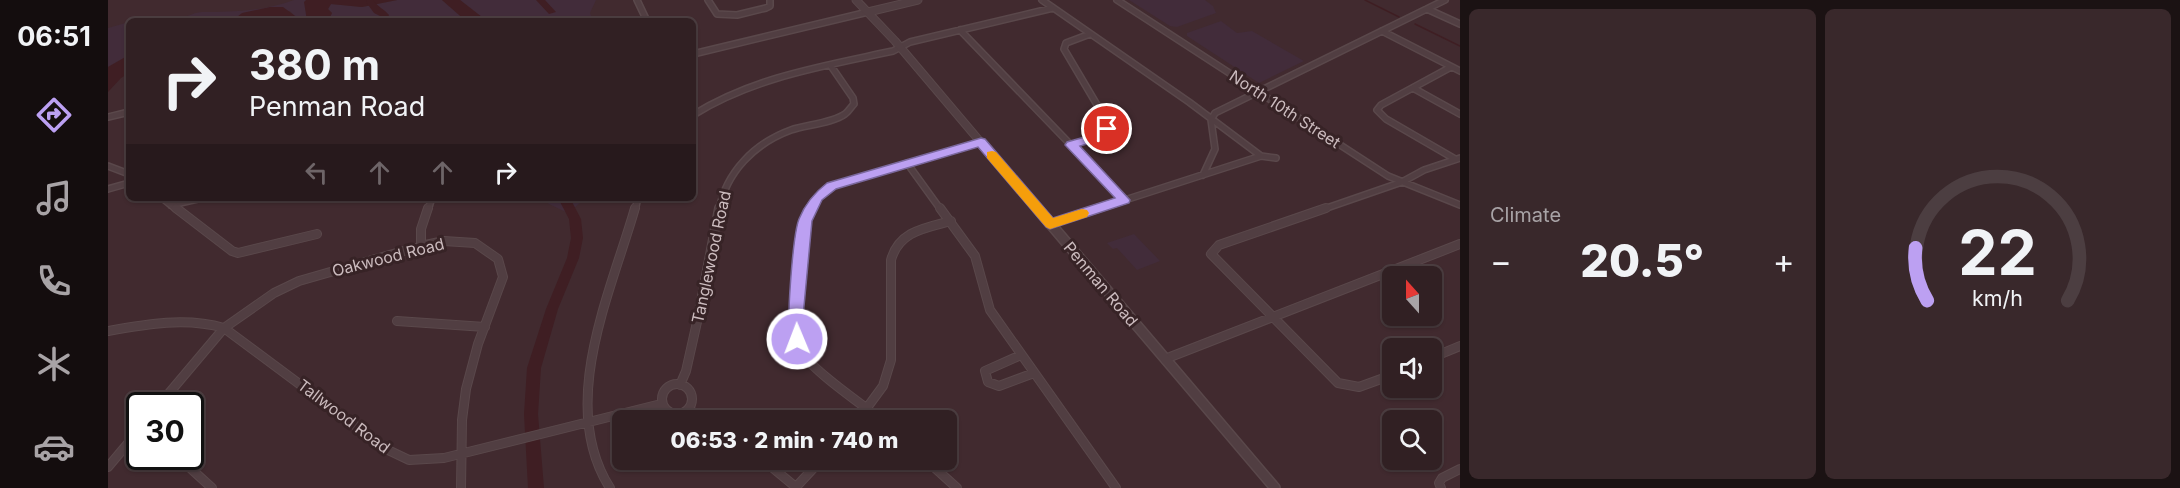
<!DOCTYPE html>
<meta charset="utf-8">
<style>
:root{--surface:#312023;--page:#39282b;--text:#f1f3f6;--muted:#a8a3a6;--line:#4c3e41;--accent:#bca0f2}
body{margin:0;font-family:Inter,sans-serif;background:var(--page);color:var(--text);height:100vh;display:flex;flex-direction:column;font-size:22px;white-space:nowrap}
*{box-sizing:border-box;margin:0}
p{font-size:20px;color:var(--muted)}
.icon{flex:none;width:33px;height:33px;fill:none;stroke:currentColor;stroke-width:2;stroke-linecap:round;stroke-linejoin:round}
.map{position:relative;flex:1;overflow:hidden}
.sheet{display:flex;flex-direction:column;gap:9px;padding:9px;background:#1b1213;width:720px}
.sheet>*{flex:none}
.guide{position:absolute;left:18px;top:18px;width:570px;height:183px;border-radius:9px;box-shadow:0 2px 4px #0004,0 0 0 2px var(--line);background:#312023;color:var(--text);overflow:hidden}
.needle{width:39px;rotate:339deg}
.tools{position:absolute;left:1274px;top:266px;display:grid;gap:12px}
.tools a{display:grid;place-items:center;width:60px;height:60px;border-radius:9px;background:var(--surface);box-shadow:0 2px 4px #0004,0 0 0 2px var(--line);font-size:30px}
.speed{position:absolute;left:18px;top:392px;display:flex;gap:12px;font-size:30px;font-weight:700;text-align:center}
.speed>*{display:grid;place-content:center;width:78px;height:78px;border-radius:50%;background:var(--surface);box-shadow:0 2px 4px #0004,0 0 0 2px var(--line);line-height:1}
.speed .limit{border:3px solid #111;border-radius:9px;background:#fff;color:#111}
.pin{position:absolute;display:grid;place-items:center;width:51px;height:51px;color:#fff;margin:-26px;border:3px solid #fff;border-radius:50%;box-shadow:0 2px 6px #0007}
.me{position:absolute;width:66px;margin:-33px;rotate:359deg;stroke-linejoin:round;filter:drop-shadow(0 0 4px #0008)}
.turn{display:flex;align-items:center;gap:21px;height:126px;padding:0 24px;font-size:27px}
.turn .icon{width:78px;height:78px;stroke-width:2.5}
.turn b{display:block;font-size:42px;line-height:51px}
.lanes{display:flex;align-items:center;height:57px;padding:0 24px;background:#0003;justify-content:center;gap:30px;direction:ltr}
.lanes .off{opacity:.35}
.big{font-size:45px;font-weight:800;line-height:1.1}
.sheet .tile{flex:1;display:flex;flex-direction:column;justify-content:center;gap:9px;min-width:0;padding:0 21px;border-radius:9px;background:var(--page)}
.sheet .dial{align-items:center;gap:0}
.dial svg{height:156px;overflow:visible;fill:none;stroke:var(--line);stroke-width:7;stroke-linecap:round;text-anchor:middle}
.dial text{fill:var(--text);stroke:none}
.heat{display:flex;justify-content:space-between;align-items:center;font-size:33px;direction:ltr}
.sheet .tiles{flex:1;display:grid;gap:9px;grid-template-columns:repeat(2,1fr)}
.trip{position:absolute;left:504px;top:410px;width:345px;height:60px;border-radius:9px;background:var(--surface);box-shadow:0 2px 4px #0004,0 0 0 2px var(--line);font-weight:800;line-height:60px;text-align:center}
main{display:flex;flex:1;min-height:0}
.dock{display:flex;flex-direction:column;width:108px;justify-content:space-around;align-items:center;background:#140d0e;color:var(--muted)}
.dock .icon{width:42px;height:42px}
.dock .active{color:var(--accent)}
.dock b{font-size:27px;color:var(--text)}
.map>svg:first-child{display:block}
.green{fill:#422c3a}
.water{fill:#3f1e23}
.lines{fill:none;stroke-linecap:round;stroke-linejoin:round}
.stream{stroke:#3f1e23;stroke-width:1.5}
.river{fill:#3f1e23;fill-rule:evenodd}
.minor-far1-casing{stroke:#5a484b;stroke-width:8}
.minor-casing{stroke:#5a484b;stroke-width:10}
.tertiary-far1-casing{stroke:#5a484b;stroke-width:9}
.tertiary-casing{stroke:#5a484b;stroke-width:12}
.minor-far1{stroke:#513e42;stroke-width:5}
.minor{stroke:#513e42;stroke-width:8}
.tertiary-far1{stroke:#513e42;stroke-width:7}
.tertiary{stroke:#513e42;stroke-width:9}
.route{fill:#bca0f2;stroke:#7a689d;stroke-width:1.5}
.slow{fill:#f59e0b}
.labels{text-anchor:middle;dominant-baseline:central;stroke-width:6;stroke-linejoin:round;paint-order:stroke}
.street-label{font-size:16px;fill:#cbbbbe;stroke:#372326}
</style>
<main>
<nav class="dock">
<b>06:51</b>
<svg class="icon active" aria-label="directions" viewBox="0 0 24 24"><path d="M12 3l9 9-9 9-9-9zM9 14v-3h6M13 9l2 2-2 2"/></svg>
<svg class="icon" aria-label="music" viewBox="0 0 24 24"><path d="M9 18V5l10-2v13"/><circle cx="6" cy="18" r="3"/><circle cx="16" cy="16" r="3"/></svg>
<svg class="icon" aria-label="phone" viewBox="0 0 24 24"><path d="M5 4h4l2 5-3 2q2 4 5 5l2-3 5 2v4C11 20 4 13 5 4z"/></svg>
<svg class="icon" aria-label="climate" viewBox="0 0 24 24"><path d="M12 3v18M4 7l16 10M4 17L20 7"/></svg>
<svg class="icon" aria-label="car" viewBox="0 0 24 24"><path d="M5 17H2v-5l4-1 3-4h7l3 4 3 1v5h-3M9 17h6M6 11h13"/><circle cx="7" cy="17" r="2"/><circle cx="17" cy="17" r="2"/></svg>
</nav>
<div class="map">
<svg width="1352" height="488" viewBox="0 0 1352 488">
<rect width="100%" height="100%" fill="#412a2f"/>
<path class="green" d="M186,0H198L199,21L188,18L182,11L126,17L124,21H24C41,17 58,19 75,17C82,16 87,12 94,12C123,12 157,11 186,0Z
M289,0H334L358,21H220L224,13L220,9L223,4L254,7Z
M352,0H488L482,13L485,21H379Z
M1021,0H1097L1105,6L1108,13L1069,27L1062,26Z
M1113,21L1129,33L1144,31L1196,61L1151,83L1079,36V33Z
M21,22V55L0,67V28Z
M435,198H478L460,213L441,204Z
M1026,234L1052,261L1029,270L1009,248L1005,249L999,243Z"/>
<path class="water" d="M198,0H289L254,7L223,4L220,9L224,13L220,21H199L196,2Z
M334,0H352L379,21H358Z
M162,7H175L194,21H166L151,18L147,21H124L134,13Z
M21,55V73L13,78L0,92V67Z"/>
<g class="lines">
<path class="stream" d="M1257,0L1291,17
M1307,24L1352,46"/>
<path class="river" d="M259,0H265C270,7 276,9 281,15L278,21H270L272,16L266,13L258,2Z
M428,0H437L448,12L441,14Z
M450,198H462L473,219L475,238L471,258L450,309L433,368L430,414L436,488H420L416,414L419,368L438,309L459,258L463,238L461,219Z"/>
<defs>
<path id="minor-far1" d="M529,0L539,21
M600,0L609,14L629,15L658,8L662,6V0
M934,0L1081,102L1153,156L1168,158
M1009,0L1280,176L1352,205
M1319,9L1352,24
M852,30L1016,200
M1274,31L1352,71
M585,54L760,12
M1343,67L1273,105L1269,110L1278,119L1347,159
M1305,88L1352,114
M585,115C646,77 716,66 785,51L802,42L945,8
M0,117L21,112
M963,145L991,137L999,129L998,120L956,49L958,43L982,34
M799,163L833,210
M0,166L21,174
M1095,175L1107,149L1103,120L1107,113L1337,0
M0,189L21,183
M54,198L69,210
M63,205L94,198
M320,210L324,198
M527,210L530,198
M611,210C618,172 647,143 683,130C697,125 725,123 737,114C740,112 743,107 746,104L745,98L723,66
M703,210L709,197L723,186L873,142
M986,210L1153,156
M1213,210L1294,182L1316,170L1352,158"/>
<path id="minor" d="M68,208L124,251L130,253L209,234
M703,208L697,221C694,252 680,321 691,348C700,368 755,405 774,420
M832,208L867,256L882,310L1008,488
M1218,208L1111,245L1103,254L1230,383L1251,387L1284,375
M942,224L991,208
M313,246V229L320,208
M289,321L377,327
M0,331C39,324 78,317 116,328L280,450L301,460L336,458L553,404
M913,355L877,371L880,382L891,386L926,373
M1323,358L1352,346
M1057,359L1352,244
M554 399a15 15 0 1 1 30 0a15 15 0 1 1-30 0Z
M572,385L578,371L589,322L611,208
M51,405L116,328L166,293L191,281L313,246L336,241L367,243L390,259L395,277L370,344L358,389L354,420L353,488
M580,409L598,420
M750,420L775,386L783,360V260C791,231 817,228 843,221
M69,456L104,488
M654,459L689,488
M817,459L849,488
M0,467L32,429
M688,487L714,459
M502,488C449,405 503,292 527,208
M1333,488L1331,483L1334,478L1352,469"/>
<path id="tertiary-far1" d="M748,0L787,41L930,210
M760,12L810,0"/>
<path id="tertiary" d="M929,208L1167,488"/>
</defs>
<use href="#minor-far1" class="minor-far1-casing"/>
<use href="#minor" class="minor-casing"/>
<use href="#tertiary-far1" class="tertiary-far1-casing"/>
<use href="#tertiary" class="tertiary-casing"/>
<use href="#minor-far1" class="minor-far1"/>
<use href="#minor" class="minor"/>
<use href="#tertiary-far1" class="tertiary-far1"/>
<use href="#tertiary" class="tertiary"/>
</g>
<path class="route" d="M999,125L1005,129L995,139L972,146L1022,200L1021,203L942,229L938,227L870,147L728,189L714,200L704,221L695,317L696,339L694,344L689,346L683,344C677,331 685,234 691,219C697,204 706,193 719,183L873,138L877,139L945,218L1007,198L957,145L959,142L987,134Z"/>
<path class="slow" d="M884,151L888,152L945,218L974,209L979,210L981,213L979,217L942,229L938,227L879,158V152Z"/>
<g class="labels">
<g class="street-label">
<text transform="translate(1177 109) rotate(33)">North 10th Street</text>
<text transform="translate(280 257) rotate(-14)">Oakwood Road</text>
<text transform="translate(603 257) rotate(-78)">Tanglewood Road</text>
<text transform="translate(993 284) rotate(50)">Penman Road</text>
<text transform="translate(236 416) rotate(37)">Tallwood Road</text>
</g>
</g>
</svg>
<div class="tools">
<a><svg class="needle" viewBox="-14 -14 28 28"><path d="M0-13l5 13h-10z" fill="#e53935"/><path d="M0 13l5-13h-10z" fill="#a8a3a6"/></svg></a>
<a><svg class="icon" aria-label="sound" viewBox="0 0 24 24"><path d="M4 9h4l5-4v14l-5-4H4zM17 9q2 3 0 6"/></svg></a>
<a><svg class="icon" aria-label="search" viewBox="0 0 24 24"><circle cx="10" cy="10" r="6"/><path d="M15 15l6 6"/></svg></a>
</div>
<div class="speed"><div class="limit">30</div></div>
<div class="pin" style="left:999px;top:129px;background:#d93025"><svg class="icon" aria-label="arrive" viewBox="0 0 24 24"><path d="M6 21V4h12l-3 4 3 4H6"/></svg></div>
<svg class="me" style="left:689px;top:339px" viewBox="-20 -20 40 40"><circle r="17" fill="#bca0f2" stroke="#fff" stroke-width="3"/><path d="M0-11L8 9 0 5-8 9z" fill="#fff"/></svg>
<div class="trip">06:53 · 2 min · 740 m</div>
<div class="guide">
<div class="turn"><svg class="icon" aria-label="right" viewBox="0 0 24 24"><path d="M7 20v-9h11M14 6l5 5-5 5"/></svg><div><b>380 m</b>Penman Road</div></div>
<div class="lanes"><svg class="icon off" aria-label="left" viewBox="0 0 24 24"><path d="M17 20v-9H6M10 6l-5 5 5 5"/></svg><svg class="icon off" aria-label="ahead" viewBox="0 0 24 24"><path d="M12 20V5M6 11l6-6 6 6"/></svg><svg class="icon off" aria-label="ahead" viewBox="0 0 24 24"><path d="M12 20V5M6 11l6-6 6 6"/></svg><svg class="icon" aria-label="right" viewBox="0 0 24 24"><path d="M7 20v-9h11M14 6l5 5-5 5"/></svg></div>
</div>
</div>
<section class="sheet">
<div class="tiles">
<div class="tile"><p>Climate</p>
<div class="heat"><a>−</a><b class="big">20.5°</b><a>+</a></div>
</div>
<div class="tile dial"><svg viewBox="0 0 100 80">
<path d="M14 69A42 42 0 1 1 86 69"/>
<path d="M14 69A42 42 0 0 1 8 42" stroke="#bca0f2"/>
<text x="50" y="56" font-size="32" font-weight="700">22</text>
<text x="50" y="72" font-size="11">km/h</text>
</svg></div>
</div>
</section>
</main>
